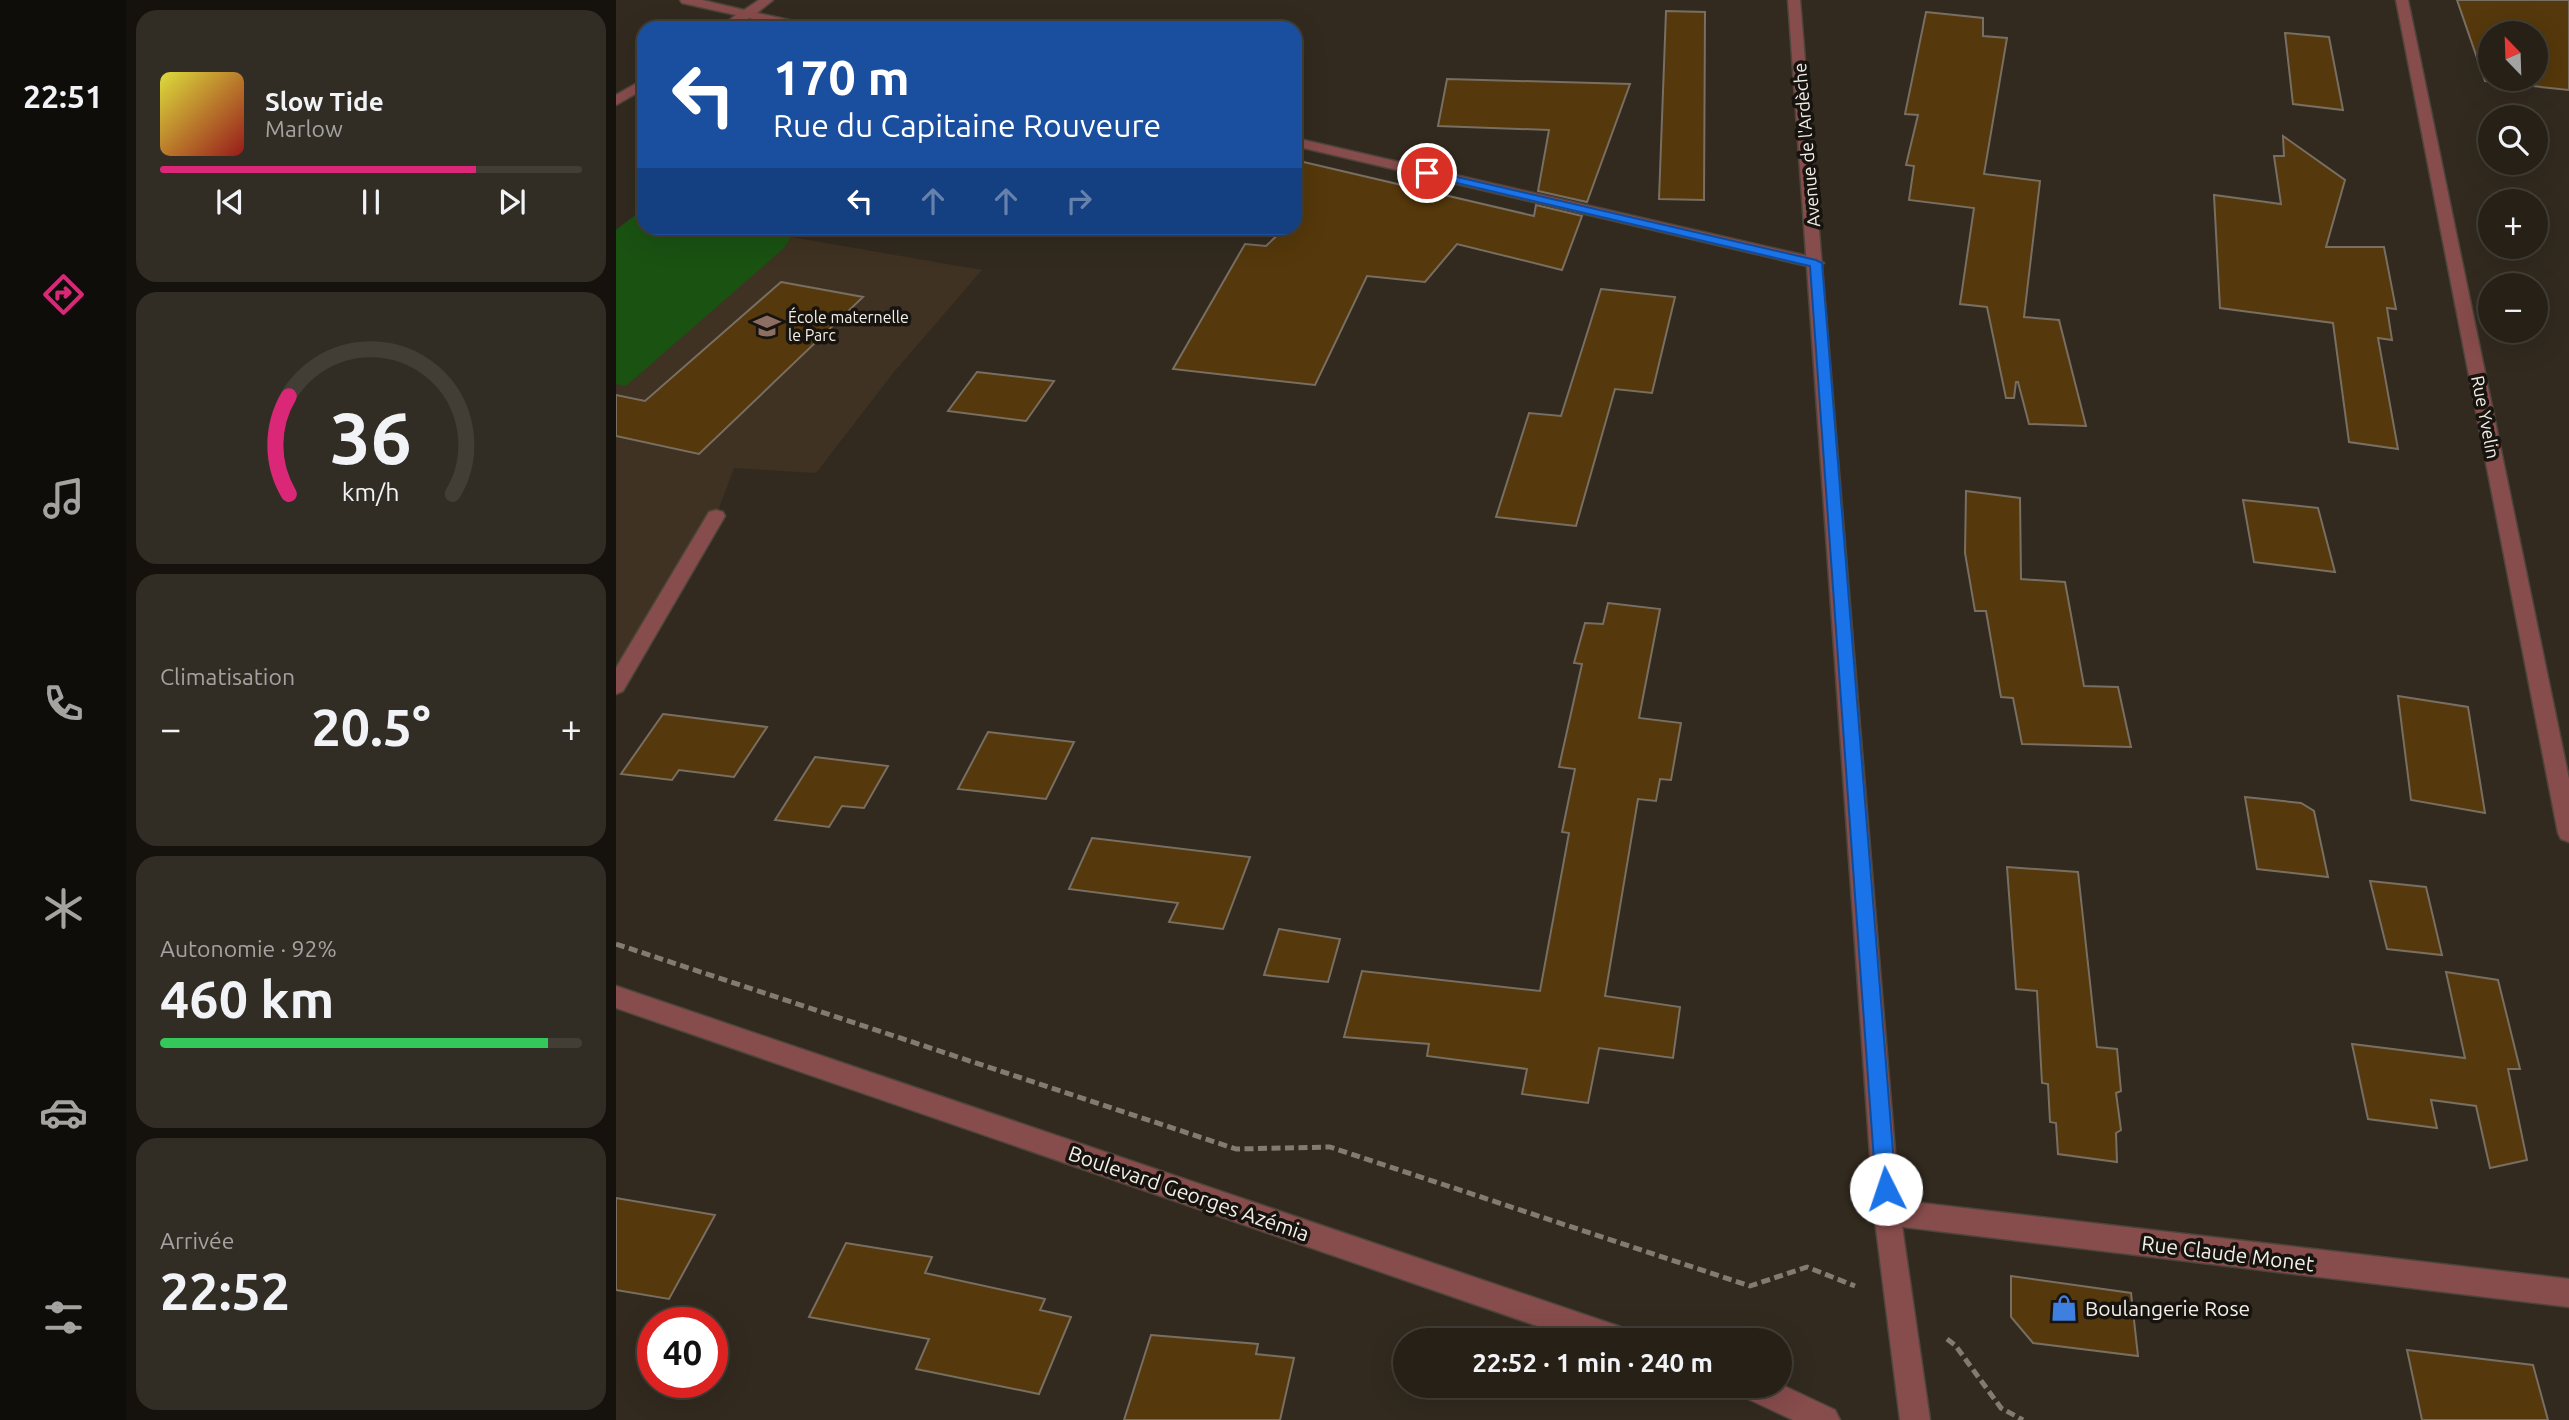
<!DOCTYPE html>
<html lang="fr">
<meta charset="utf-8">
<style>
:root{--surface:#262017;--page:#322d24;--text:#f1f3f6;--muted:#a4a3a1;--line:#423e36;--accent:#db2777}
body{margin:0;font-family:Ubuntu,sans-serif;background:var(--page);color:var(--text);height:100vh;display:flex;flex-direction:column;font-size:26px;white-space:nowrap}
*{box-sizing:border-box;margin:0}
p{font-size:23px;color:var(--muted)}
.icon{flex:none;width:38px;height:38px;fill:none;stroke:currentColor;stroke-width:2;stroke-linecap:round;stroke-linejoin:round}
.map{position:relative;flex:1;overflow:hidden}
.drawer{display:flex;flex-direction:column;gap:10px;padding:10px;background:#15120d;width:490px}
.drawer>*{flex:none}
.guide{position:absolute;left:21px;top:21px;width:665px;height:214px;border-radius:21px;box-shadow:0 7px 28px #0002,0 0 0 2px var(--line);background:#1a4fa0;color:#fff;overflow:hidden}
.needle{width:46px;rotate:337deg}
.controls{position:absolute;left:1862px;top:21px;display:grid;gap:14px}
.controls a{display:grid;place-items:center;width:70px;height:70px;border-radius:50%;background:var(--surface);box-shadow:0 7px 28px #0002,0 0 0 2px var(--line);font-size:35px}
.speed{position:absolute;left:21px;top:1307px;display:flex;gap:14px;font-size:35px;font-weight:700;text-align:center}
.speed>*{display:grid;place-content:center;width:91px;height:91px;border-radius:50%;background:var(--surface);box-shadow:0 7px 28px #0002,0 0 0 2px var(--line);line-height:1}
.speed .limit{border:10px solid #d22;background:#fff;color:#111}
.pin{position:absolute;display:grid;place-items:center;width:60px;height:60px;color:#fff;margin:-30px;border:4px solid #fff;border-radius:50%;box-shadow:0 2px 7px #0007}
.me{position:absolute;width:77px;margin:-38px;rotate:356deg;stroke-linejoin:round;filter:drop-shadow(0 0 5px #0008)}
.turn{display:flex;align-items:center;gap:24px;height:147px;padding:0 21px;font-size:32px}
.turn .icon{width:91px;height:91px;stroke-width:2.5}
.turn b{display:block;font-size:49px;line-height:60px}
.lanes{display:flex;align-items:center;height:66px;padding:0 21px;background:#0003;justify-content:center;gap:35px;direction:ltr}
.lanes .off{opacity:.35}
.big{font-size:52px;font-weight:700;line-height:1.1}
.drawer .tile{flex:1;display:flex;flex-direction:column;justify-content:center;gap:10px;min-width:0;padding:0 24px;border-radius:21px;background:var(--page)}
.drawer .dial{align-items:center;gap:0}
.dial svg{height:182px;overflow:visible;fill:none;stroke:var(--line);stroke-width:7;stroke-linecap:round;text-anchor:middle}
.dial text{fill:var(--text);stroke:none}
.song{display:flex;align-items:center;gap:21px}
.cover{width:84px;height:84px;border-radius:10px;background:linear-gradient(135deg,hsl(60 70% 55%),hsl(0 70% 35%))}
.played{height:7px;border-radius:4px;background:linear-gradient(90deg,var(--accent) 75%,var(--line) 75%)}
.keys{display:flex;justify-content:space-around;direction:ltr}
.heat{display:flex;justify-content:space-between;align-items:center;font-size:38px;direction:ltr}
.charge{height:10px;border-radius:5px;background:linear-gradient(90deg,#34c759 92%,var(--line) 0)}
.trip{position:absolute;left:777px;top:1328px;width:399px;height:70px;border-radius:35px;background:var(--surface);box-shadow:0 7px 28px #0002,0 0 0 2px var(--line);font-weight:700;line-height:70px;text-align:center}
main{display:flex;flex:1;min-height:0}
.menu{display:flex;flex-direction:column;width:126px;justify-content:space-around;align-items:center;background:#0f0d09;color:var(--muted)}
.menu .icon{width:49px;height:49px}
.menu .on{color:var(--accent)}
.menu b{font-size:32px;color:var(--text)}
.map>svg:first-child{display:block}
.built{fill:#3f3222}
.green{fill:#1a5212}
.building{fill:#55380b;stroke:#786e62;stroke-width:2;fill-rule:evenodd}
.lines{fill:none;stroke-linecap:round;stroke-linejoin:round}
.service-casing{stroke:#4d453b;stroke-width:3}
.minor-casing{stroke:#4d453b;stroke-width:3}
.tertiary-casing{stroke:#4d453b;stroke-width:3}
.path{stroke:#827b72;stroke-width:5;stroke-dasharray:9 4.5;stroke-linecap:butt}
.service{fill:#874c4c;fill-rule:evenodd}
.minor{fill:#874c4c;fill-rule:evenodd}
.tertiary{fill:#874c4c;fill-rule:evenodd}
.route{fill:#1a73e8;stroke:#114b97;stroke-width:2}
.labels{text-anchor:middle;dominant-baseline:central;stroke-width:7;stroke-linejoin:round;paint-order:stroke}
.far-poi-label{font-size:16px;fill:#f3eee7;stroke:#17130e;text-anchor:start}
.street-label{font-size:18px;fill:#f3eee7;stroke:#17130e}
.near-street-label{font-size:21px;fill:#f3eee7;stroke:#17130e}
.near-poi-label{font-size:21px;fill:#f3eee7;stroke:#17130e;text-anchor:start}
</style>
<main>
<nav class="menu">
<b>22:51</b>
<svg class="icon on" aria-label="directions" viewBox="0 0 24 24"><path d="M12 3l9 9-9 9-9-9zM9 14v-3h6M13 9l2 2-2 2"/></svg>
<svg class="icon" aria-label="music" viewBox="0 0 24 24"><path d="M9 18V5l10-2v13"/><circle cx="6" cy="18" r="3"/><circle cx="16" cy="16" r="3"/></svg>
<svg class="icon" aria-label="phone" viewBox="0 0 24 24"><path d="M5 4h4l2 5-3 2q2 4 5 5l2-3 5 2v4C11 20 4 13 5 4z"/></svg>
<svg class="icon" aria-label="climate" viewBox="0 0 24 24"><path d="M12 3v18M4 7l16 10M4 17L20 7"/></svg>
<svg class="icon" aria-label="car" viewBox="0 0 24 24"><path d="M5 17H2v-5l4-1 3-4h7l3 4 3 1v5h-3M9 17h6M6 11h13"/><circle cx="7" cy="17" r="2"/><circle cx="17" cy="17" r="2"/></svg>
<svg class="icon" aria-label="filters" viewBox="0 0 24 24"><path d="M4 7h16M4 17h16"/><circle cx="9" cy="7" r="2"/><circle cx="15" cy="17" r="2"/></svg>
</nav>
<section class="drawer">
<div class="tile">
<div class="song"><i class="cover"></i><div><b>Slow Tide</b><p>Marlow</p></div></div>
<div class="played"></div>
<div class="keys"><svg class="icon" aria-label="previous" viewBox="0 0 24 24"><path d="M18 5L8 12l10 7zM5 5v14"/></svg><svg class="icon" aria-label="pause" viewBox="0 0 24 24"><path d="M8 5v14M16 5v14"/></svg><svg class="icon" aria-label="next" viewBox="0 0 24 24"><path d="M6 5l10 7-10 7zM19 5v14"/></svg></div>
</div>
<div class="tile dial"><svg viewBox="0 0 100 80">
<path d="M14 69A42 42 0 1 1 86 69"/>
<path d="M14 69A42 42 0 0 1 14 26" stroke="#db2777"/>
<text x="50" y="56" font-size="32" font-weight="700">36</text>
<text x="50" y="72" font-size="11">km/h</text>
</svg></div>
<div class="tile"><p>Climatisation</p>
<div class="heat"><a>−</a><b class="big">20.5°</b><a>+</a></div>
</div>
<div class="tile"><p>Autonomie · 92%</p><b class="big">460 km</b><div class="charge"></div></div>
<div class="tile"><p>Arrivée</p><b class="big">22:52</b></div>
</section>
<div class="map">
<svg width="1953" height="1420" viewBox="0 0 1953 1420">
<rect width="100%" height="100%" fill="#322a1f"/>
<path class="built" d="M27,209L28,228H123L366,270L278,372L200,473L118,468L100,516L0,686V230Z"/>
<path class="green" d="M27,209L28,228H123L170,235L174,239L168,248L10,386L0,384V230Z"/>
<path class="building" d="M1841,0H1953V90L1869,81ZM1874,33H1920V79H1874Z
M1050,11L1089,12L1088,200L1043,199Z
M1310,12L1367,18V36L1391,38L1368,174L1424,181L1408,317L1443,320L1470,426L1413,424L1402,382H1400L1398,398H1390L1371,307L1344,304L1358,208L1293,200L1298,166L1290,165L1302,115L1289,114Z
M1669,33L1713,37L1727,110L1677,104Z
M831,79L1014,84L971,202L922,191L933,130L822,126Z
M1667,136L1729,180L1710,247H1768L1780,309L1771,308L1776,340L1762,338L1782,449L1733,442L1717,323L1604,308L1598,195L1665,204L1658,156H1668Z
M679,160L918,216L920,205L966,216L946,270L841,244L809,282L751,276L699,385L557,369L629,244L650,246L669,228H679Z
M165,282L247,297L83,454L0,436V395L29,401Z
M985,289L1059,297L1036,393L999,389L960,526L880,517L913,413L945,416Z
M361,372L438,381L410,421L332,411Z
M1350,491L1404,498L1405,579L1449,582L1468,686L1502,687L1515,747L1406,744L1397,698L1385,697L1370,611H1359L1349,553Z
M1627,500L1702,508L1719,572L1638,562Z
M992,603L1044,609L1023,718L1065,723L1055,780L1044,779L1040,801L1022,799L989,996L1064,1007L1057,1058L983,1048L972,1103L906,1094L911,1069L811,1056L813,1044L728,1037L746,971L924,991L953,833L946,832L959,769L943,767L966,664L958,663L969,623L987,624Z
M1782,696L1852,707L1869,813L1795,800Z
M47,714L151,727L118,777L63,770L56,780L5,774Z
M372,732L458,742L430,799L342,789Z
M199,757L272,766L248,808L226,806L213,827L159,820Z
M1629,797L1685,803L1698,811L1712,877L1641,869Z
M476,838L634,857L607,929L553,922L562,903L453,889Z
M1391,867L1462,872L1481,1047L1501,1049L1505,1091L1500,1093L1505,1130L1500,1133L1501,1162L1442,1154L1440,1123L1434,1122L1432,1084L1426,1083L1421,991L1400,989Z
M1754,881L1810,887L1826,955L1771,949Z
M663,929L724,939L712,982L648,975Z
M1830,972L1882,980L1904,1069H1892L1911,1160L1874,1168L1860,1106L1815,1100L1821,1128L1752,1119L1736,1044L1849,1058Z
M0,1198L99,1215L53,1299L0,1290Z
M230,1243L316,1257L309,1273L429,1299L424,1310L455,1317L423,1394L300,1369L313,1339L193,1317Z
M1395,1276L1515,1293L1522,1356L1417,1343L1395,1317Z
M535,1335L642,1344L640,1354L678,1358L664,1420H508Z
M1791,1350L1917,1365L1932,1420H1806Z"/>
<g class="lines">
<defs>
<path id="service" d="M100,510L107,512L109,516L7,691L0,694V668L93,512Z"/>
<path id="minor" d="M64,0H86L128,10L143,0H157L141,13L196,25L198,28H174L133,18L119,28H103L120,15L66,3Z
M1780,0H1792L1953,779V842L1945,839L1942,833Z
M28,79V89L0,105V95Z
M679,138L1200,258L1208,263L1200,268L679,146Z
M1271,1199L1953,1279V1307L1271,1225L1261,1221L1258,1212L1261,1203Z"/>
<path id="tertiary" d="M1172,0H1184L1284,1212L1314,1420H1284L1258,1212Z
M0,986L1002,1326L1012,1330L1016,1340H962L0,1008Z
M1164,1384L1219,1410L1224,1420H1177L1126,1396L1122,1386H1164Z"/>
</defs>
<use href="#service" class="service-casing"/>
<use href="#minor" class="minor-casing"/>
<use href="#tertiary" class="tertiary-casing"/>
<path class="path" d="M0,944L620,1149L714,1147L1134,1286L1191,1267L1239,1286
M1331,1339L1339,1345L1385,1408L1407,1420"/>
<use href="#service" class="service"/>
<use href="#minor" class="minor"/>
<use href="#tertiary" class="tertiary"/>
</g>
<path class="route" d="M811,170L1200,260L1206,263L1280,1189L1277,1195L1270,1198L1263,1195L1260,1189L1194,266L807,175L806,173Z"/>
<defs>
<symbol id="school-bare" viewBox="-9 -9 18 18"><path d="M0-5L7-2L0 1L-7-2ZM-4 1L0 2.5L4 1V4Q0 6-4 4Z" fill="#8d6e63" stroke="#17130e" stroke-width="2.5" paint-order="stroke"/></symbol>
<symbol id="shop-bare" viewBox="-9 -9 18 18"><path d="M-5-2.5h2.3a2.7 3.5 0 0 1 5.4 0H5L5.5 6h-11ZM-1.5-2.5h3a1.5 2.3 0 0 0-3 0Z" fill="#3f7fe0" stroke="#17130e" stroke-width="2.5" paint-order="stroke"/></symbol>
</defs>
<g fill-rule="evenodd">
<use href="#school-bare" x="132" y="307" width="38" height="38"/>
<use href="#shop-bare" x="1429" y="1289" width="38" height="38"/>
</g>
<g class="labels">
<g class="far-poi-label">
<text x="172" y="317">École maternelle<tspan x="172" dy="18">le Parc</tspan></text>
</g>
<g class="street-label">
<text transform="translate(1190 145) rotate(-95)">Avenue de l'Ardèche</text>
<text transform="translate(1870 417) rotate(79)">Rue Yvelin</text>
</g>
<g class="near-street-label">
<text transform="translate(573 1193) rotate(19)">Boulevard Georges Azémia</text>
<text transform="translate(1612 1253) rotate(7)">Rue Claude Monet</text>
</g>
<g class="near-poi-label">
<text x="1469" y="1308">Boulangerie Rose</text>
</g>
</g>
</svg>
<div class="controls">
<a><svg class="needle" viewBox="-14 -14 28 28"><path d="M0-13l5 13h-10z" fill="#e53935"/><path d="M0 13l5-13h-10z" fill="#a4a3a1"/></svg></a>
<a><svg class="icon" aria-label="search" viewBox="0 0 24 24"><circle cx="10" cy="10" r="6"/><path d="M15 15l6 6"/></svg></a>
<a>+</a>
<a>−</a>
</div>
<div class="speed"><div class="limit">40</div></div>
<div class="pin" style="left:811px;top:173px;background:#d93025"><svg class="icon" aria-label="arrive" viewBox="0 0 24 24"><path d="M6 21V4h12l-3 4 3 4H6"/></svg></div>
<svg class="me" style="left:1270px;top:1189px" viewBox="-20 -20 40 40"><circle r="19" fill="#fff"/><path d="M0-13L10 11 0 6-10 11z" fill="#1a73e8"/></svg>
<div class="trip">22:52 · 1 min · 240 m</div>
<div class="guide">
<div class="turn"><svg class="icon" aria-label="left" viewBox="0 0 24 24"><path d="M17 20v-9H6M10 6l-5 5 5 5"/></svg><div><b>170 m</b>Rue du Capitaine Rouveure</div></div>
<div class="lanes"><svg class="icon" aria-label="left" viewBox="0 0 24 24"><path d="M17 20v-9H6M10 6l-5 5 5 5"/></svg><svg class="icon off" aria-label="ahead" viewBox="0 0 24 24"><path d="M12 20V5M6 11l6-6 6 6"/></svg><svg class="icon off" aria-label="ahead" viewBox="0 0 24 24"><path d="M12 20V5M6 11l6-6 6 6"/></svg><svg class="icon off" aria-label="right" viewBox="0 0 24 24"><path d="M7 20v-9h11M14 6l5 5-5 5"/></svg></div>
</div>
</div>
</main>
